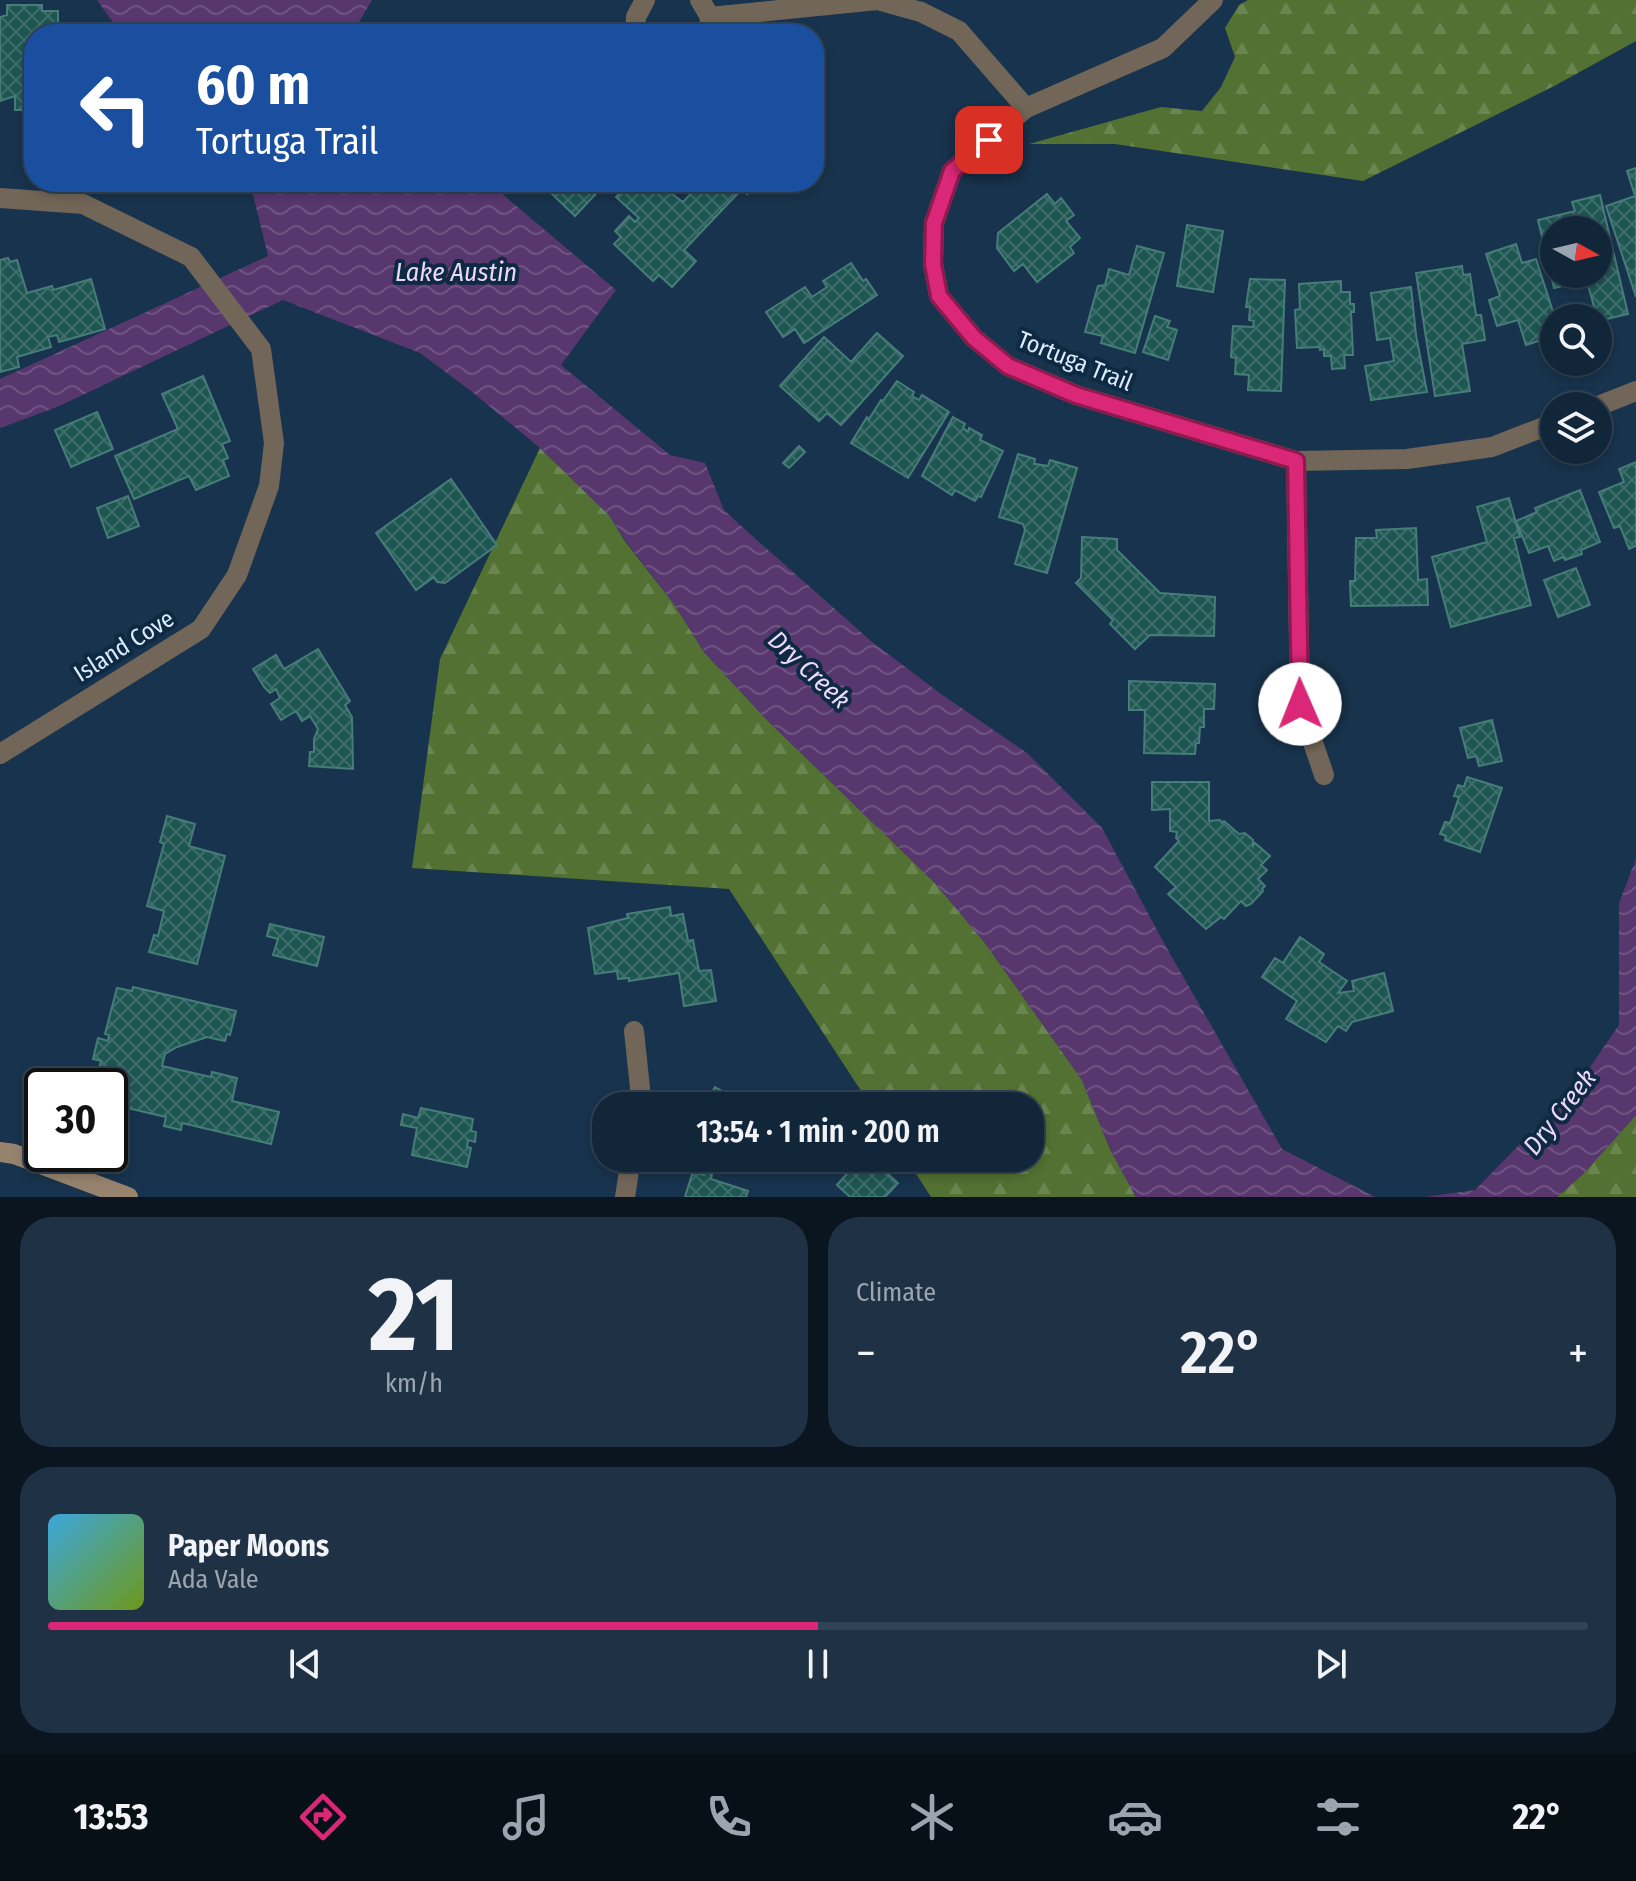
<!DOCTYPE html>
<meta charset="utf-8">
<style>
:root{--surface:#12263a;--page:#1f3245;--text:#f1f3f6;--muted:#9ca5af;--line:#314354;--accent:#db2777}
body{margin:0;font-family:"Fira Sans Condensed",sans-serif;background:var(--page);color:var(--text);height:100vh;display:flex;flex-direction:column;font-size:30px;white-space:nowrap}
*{box-sizing:border-box;margin:0}
p{font-size:26px;color:var(--muted)}
.icon{flex:none;width:44px;height:44px;fill:none;stroke:currentColor;stroke-width:2;stroke-linecap:round;stroke-linejoin:round}
.map{position:relative;height:1197px;overflow:hidden}
.drawer{display:flex;flex-direction:column;gap:20px;padding:20px;background:#0a1520;flex:1}
.drawer>*{flex:none}
.hud{position:absolute;left:24px;top:24px;width:800px;height:168px;border-radius:32px;box-shadow:0 4px 12px #0003,0 0 0 2px var(--line);background:#1a4fa0;color:#fff;overflow:hidden}
.needle{width:52px;rotate:98deg}
.fabs{position:absolute;left:1540px;top:216px;display:grid;gap:16px}
.fabs a{display:grid;place-items:center;width:72px;height:72px;border-radius:50%;background:var(--surface);box-shadow:0 4px 12px #0003,0 0 0 2px var(--line);font-size:40px}
.speed{position:absolute;left:24px;top:1068px;display:flex;gap:16px;font-size:40px;font-weight:700;text-align:center}
.speed>*{display:grid;place-content:center;width:104px;height:104px;border-radius:50%;background:var(--surface);box-shadow:0 4px 12px #0003,0 0 0 2px var(--line);line-height:1}
.speed .limit{border:4px solid #111;border-radius:12px;background:#fff;color:#111}
.pin{position:absolute;display:grid;place-items:center;width:68px;height:68px;color:#fff;margin:-34px;border-radius:16px;box-shadow:0 4px 12px #0006}
.me{position:absolute;width:88px;margin:-44px;rotate:359deg;stroke-linejoin:round;filter:drop-shadow(0 0 6px #0008)}
.turn{display:flex;align-items:center;gap:28px;height:168px;padding:0 40px;font-size:36px}
.turn .icon{width:104px;height:104px;stroke-width:2.5}
.turn b{display:block;font-size:56px;line-height:68px}
.big{font-size:60px;font-weight:600;line-height:1.1}
.drawer .tile{flex:1;display:flex;flex-direction:column;justify-content:center;gap:12px;min-width:0;padding:0 28px;border-radius:32px;background:var(--page)}
.drawer .dial{align-items:center;gap:0}
.dial b{font-size:104px;line-height:1}
.song{display:flex;align-items:center;gap:24px}
.cover{width:96px;height:96px;border-radius:12px;background:linear-gradient(135deg,hsl(200 70% 55%),hsl(80 70% 35%))}
.played{height:8px;border-radius:4px;background:linear-gradient(90deg,var(--accent) 50%,var(--line) 50%)}
.keys{display:flex;justify-content:space-around;direction:ltr}
.heat{display:flex;justify-content:space-between;align-items:center;font-size:44px;direction:ltr}
.drawer .tiles{flex:1;display:grid;gap:20px;grid-template-columns:1fr 1fr}
.tile:last-child{grid-column:span 2}
.trip{position:absolute;left:592px;top:1092px;width:452px;height:80px;border-radius:32px;background:var(--surface);box-shadow:0 4px 12px #0003,0 0 0 2px var(--line);font-weight:600;line-height:80px;text-align:center}
.dock{display:flex;height:128px;justify-content:space-around;align-items:center;background:#070f17;color:var(--muted)}
.dock .icon{width:56px;height:56px}
.dock .active{color:var(--accent)}
.dock b{font-size:36px;color:var(--text)}
.map>svg:first-child{display:block}
.forest{fill:url(#forest-firs)}
.water{fill:url(#water-waves)}
.building{fill:url(#building-cross-hatch);stroke:#477d79;stroke-width:2}
.lines{fill:none;stroke-linecap:round;stroke-linejoin:round}
.street{stroke:#726658;stroke-width:20}
.secondary{stroke:#97836d;stroke-width:20}
.route-casing{stroke:#8e194d;stroke-width:20}
.route{stroke:#db2777;stroke-width:14}
.labels{text-anchor:middle;dominant-baseline:central;stroke-width:8;stroke-linejoin:round;paint-order:stroke}
.street-label{font-size:24px;fill:#dcecfd;stroke:#0e2942}
.water-label{font-size:26px;font-style:italic;fill:#ebd8fa;stroke:#0e2942}
</style>
<div class="map">
<svg width="1636" height="1197" viewBox="0 0 1636 1197">
<defs>
<pattern id="forest-firs" width="22" height="20" patternUnits="userSpaceOnUse" patternTransform="scale(2)"><rect width="22" height="20" fill="#537132"/><path d="M5 1l3.5 6h-7zM16 11l3.5 6h-7z" fill="#6b8551"/></pattern>
<pattern id="water-waves" width="16" height="10" patternUnits="userSpaceOnUse" patternTransform="scale(2)"><rect width="16" height="10" fill="#58376e"/><path d="M0 5q4-4 8 0t8 0" fill="none" stroke="#6f5484"/></pattern>
<pattern id="building-cross-hatch" width="8" height="8" patternUnits="userSpaceOnUse" patternTransform="scale(2)"><rect width="8" height="8" fill="#1e5652"/><path d="M0 0l8 8M0 8l8-8" fill="none" stroke="#3e6e6c"/></pattern>
</defs>
<rect width="100%" height="100%" fill="#18334d"/>
<path class="forest" d="M1248,0H1636V41L1556,85L1363,181L1115,144H1029L1161,107L1202,111L1221,87L1235,57L1225,28L1239,5Z
M540,448L610,516L624,540L674,604L704,652L766,719L935,883L985,943L1082,1080L1110,1149L1136,1197H931L906,1158H1030V1106H871L729,889L412,868L440,659Z
M1636,1115V1197H1557L1583,1174Z"/>
<path class="water" d="M97,0H372L352,34H124L117,28Z
M250,182H488L616,290L561,365L670,455L705,463L724,510L749,533L871,641L941,694L1027,753L1102,828L1165,945L1282,1149L1375,1197H1136L1110,1149L1082,1080L985,943L935,883L766,719L704,652L674,604L624,539L610,516L540,448L471,391L420,353L283,300L57,407L0,428V379L268,256Z
M1636,859V1115L1583,1174L1557,1197H1425L1475,1190L1577,1086L1619,1025V903Z"/>
<path class="building" d="M7,5H42V11H58V31H73V34H34V110H15V96L0,101V17L7,15Z
M1636,168V297L1606,206L1635,196L1627,171Z
M564,182H607L575,216L552,194Z
M630,182H677L668,191L683,202L702,182H758L747,194L742,189L684,250L696,261L672,287L659,275L653,281L614,244L621,237L615,231L629,216L635,222L639,218L616,197Z
M1047,194L1055,204L1061,198L1074,215L1066,221L1080,238L1070,247L1074,253L1037,282L1023,264L1014,271L997,248L998,233Z
M1600,195L1628,314L1598,321L1585,274H1598V230H1554V274H1577L1579,282L1554,288L1538,220L1575,211L1572,202Z
M1187,225L1223,231L1213,292L1177,286Z
M1516,244L1522,263L1536,259L1555,318L1554,336L1526,345L1518,320L1497,326L1489,300L1500,296L1486,254Z
M1137,246L1164,253L1135,353L1101,343L1103,336L1085,332L1098,286L1105,285L1109,269L1129,275Z
M8,258L10,262L17,260L27,293L52,286L53,290L91,279L105,329L59,342L57,335L48,337L51,347L17,357L19,367L0,372V260Z
M851,263L863,281L866,279L877,295L804,343L795,329L783,337L766,312L805,287L812,297L827,287L823,281Z
M1462,266L1463,275L1470,274L1476,315H1481L1485,340L1462,344L1470,391L1435,396L1416,273Z
M1250,279L1285,280L1281,391L1248,390L1249,375L1235,374L1236,358L1231,357L1233,326L1253,327L1254,321L1249,320L1250,307H1246Z
M1341,281V292H1350V304H1354V312H1351L1353,355H1344L1345,368L1332,369L1331,356H1324V349L1320,350V347L1297,348L1295,310L1300,309L1299,284Z
M1411,287L1416,335L1427,392L1371,400L1365,366L1394,361L1390,338L1377,340L1371,293Z
M1155,316L1170,321L1167,327L1177,330L1168,360L1143,352Z
M877,333L903,356L841,425L827,413L819,421L780,386L824,337L851,362Z
M203,376L230,441L222,444L228,458L223,460L229,476L196,490L189,476L134,499L115,456L178,429L162,394Z
M897,381L914,392L912,396L919,400L922,395L949,412L908,478L851,443L867,417L869,419L881,400L883,401Z
M97,412L113,449L71,467L55,430Z
M953,417L965,424L963,428L968,432L969,428L982,435L980,440L1003,451L981,497L978,496L975,501L955,490L952,495L922,476Z
M799,446L805,452L789,468L783,463Z
M1018,454L1035,459L1034,464H1036L1048,466L1050,460L1077,468L1047,573L1015,564L1025,530L1023,524L999,517Z
M1636,462V546L1629,549L1620,526L1614,528L1599,492L1624,482L1619,469Z
M451,479L497,545L445,583L437,582L434,577L416,590L376,533Z
M1580,490L1600,542L1581,550L1582,554L1565,560L1563,557L1554,561L1548,546L1529,553L1516,521L1537,512L1535,508Z
M128,496L139,526L108,538L97,508Z
M1509,498L1520,537L1514,538L1531,605L1451,627L1432,557L1487,542L1477,507Z
M1416,528L1418,580L1427,579L1428,605L1351,606L1350,581H1355L1356,538H1377L1376,530Z
M1082,537L1117,539V550L1160,593L1215,597L1214,636L1150,635L1135,649L1110,624L1113,620L1076,583L1081,578Z
M1576,568L1590,605L1558,617L1544,580Z
M318,649L350,701L345,705L352,717L353,769L309,766L310,752H314V739L318,729L310,716L302,721L296,711L281,720L271,704L280,698L276,689L270,693L264,687L253,669L276,655L284,669Z
M1129,681L1215,684L1214,709H1204V727H1200L1199,743H1196L1195,754L1144,753L1145,710H1129Z
M1492,720L1502,761L1479,766L1476,756L1468,758L1460,728Z
M1467,777L1502,788L1480,852L1445,840L1446,836L1440,834L1445,822L1450,823L1459,797L1454,796L1458,785L1464,787Z
M1152,782H1209V821L1220,820L1222,823L1224,821L1239,834L1245,833L1253,840V846L1255,843L1270,856L1261,865L1267,870L1258,879L1265,886L1262,889L1263,891L1251,904L1246,906L1241,901L1224,919L1221,917L1206,929L1168,894L1176,887L1155,867L1179,841L1176,838L1177,832L1170,831V809L1152,810Z
M167,816L195,824L189,846L225,856L197,964L149,952L154,935L158,936L164,911L147,906L164,844L160,842Z
M670,907L671,916L683,914L688,941L693,940L699,971L711,970L716,1001L684,1006L679,973L629,981V978L618,979L617,971L595,974L588,928L628,918L627,914Z
M270,924L324,937L317,966L273,955L278,939L267,936Z
M1300,937L1324,954L1319,962L1347,981L1338,993L1354,991L1352,981L1384,973L1393,1011L1352,1022L1346,1031L1338,1026L1326,1042L1286,1019L1297,1001L1262,977L1275,958L1283,963Z
M133,987L236,1011L230,1035L227,1034L225,1041L207,1037L177,1047L165,1054L162,1066L211,1077L212,1072L237,1078L232,1101L279,1112L271,1144L182,1123L181,1130L164,1126L166,1117L110,1104V1086H95L101,1061L93,1059L98,1038L108,1041L109,1035L105,1034L117,988L132,991Z
M715,1087L749,1106H704Z
M421,1108L473,1119L471,1131L476,1132L475,1142L468,1140L467,1147L471,1148L467,1167L412,1155L417,1128L401,1125L403,1114L418,1118Z
M861,1158H870L898,1183L885,1197H850L837,1185Z
M693,1171L704,1175L705,1172L712,1174L711,1179L748,1191L746,1197H685Z"/>
<g class="lines">
<path class="street" d="M700,0L710,17L709,34
M878,0L921,12L959,31L1026,108
M1213,0L1163,48L1026,108L952,171L934,223L933,264L939,296L974,338L1008,366L1076,395L1296,461L1407,459L1492,447L1554,423
M710,17L877,0
M635,34L636,17L645,0
M0,198L83,204L191,257L261,349L274,443L269,486L237,575L201,629L0,754
M1598,406L1636,391
M1296,461L1300,704L1324,775
M634,1031L640,1088L638,1106
M625,1197L631,1158"/>
<path class="secondary" d="M0,1152L14,1154L128,1197"/>
</g>
<g class="lines">
<defs>
<path id="route" d="M989,140L952,171L934,223L933,264L939,296L974,338L1008,366L1076,395L1296,461L1300,704"/>
</defs>
<use href="#route" class="route-casing"/>
<use href="#route" class="route"/>
</g>
<g class="labels">
<g class="street-label">
<text transform="translate(1075 361) rotate(22)">Tortuga Trail</text>
<text transform="translate(124 646) rotate(-32)">Island Cove</text>
</g>
<g class="water-label">
<text x="456" y="272">Lake Austin</text>
<text transform="translate(809 670) rotate(43)">Dry Creek</text>
<text transform="translate(1560 1112) rotate(-52)">Dry Creek</text>
</g>
</g>
</svg>
<div class="fabs">
<a><svg class="needle" viewBox="-14 -14 28 28"><path d="M0-13l5 13h-10z" fill="#e53935"/><path d="M0 13l5-13h-10z" fill="#9ca5af"/></svg></a>
<a><svg class="icon" aria-label="search" viewBox="0 0 24 24"><circle cx="10" cy="10" r="6"/><path d="M15 15l6 6"/></svg></a>
<a><svg class="icon" aria-label="layers" viewBox="0 0 24 24"><path d="M12 4l9 5-9 5-9-5zM3 14l9 5 9-5"/></svg></a>
</div>
<div class="speed"><div class="limit">30</div></div>
<div class="pin" style="left:989px;top:140px;background:#d93025"><svg class="icon" aria-label="arrive" viewBox="0 0 24 24"><path d="M6 21V4h12l-3 4 3 4H6"/></svg></div>
<svg class="me" style="left:1300px;top:704px" viewBox="-20 -20 40 40"><circle r="19" fill="#fff"/><path d="M0-13L10 11 0 6-10 11z" fill="#db2777"/></svg>
<div class="trip">13:54 · 1 min · 200 m</div>
<div class="hud">
<div class="turn"><svg class="icon" aria-label="left" viewBox="0 0 24 24"><path d="M17 20v-9H6M10 6l-5 5 5 5"/></svg><div><b>60 m</b>Tortuga Trail</div></div>
</div>
</div>
<section class="drawer">
<div class="tiles">
<div class="tile dial"><b>21</b><p>km/h</p></div>
<div class="tile"><p>Climate</p>
<div class="heat"><a>−</a><b class="big">22°</b><a>+</a></div>
</div>
<div class="tile">
<div class="song"><i class="cover"></i><div><b>Paper Moons</b><p>Ada Vale</p></div></div>
<div class="played"></div>
<div class="keys"><svg class="icon" aria-label="previous" viewBox="0 0 24 24"><path d="M18 5L8 12l10 7zM5 5v14"/></svg><svg class="icon" aria-label="pause" viewBox="0 0 24 24"><path d="M8 5v14M16 5v14"/></svg><svg class="icon" aria-label="next" viewBox="0 0 24 24"><path d="M6 5l10 7-10 7zM19 5v14"/></svg></div>
</div>
</div>
</section>
<nav class="dock">
<b>13:53</b>
<svg class="icon active" aria-label="directions" viewBox="0 0 24 24"><path d="M12 3l9 9-9 9-9-9zM9 14v-3h6M13 9l2 2-2 2"/></svg>
<svg class="icon" aria-label="music" viewBox="0 0 24 24"><path d="M9 18V5l10-2v13"/><circle cx="6" cy="18" r="3"/><circle cx="16" cy="16" r="3"/></svg>
<svg class="icon" aria-label="phone" viewBox="0 0 24 24"><path d="M5 4h4l2 5-3 2q2 4 5 5l2-3 5 2v4C11 20 4 13 5 4z"/></svg>
<svg class="icon" aria-label="climate" viewBox="0 0 24 24"><path d="M12 3v18M4 7l16 10M4 17L20 7"/></svg>
<svg class="icon" aria-label="car" viewBox="0 0 24 24"><path d="M5 17H2v-5l4-1 3-4h7l3 4 3 1v5h-3M9 17h6M6 11h13"/><circle cx="7" cy="17" r="2"/><circle cx="17" cy="17" r="2"/></svg>
<svg class="icon" aria-label="filters" viewBox="0 0 24 24"><path d="M4 7h16M4 17h16"/><circle cx="9" cy="7" r="2"/><circle cx="15" cy="17" r="2"/></svg>
<b>22°</b>
</nav>
